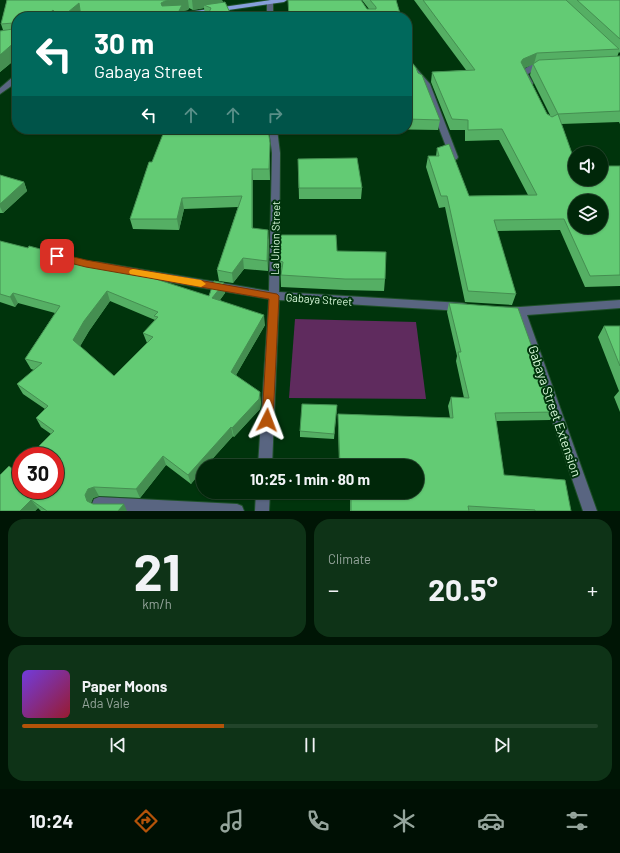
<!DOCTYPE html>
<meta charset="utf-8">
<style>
:root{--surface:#002709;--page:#0e3317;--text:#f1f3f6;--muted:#95a59c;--line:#22442a;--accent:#b45309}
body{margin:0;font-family:Barlow,sans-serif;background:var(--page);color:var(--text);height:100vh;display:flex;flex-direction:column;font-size:15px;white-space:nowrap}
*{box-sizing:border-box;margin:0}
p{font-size:13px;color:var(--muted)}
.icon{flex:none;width:22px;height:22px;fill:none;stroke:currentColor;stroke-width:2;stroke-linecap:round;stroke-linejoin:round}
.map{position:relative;height:511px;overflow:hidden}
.sheet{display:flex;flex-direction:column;gap:8px;padding:8px;background:#001505;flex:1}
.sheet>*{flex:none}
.banner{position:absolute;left:12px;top:12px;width:400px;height:122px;border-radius:16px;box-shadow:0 1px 3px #0004,0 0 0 1px var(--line);background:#00695c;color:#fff;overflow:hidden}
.controls{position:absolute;left:568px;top:146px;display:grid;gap:8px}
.controls a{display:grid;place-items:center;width:40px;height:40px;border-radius:50%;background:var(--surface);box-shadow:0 1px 3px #0004,0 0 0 1px var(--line);font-size:20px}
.speed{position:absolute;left:12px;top:447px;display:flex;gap:8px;font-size:20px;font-weight:700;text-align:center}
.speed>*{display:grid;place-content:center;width:52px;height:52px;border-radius:50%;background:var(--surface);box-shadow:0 1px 3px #0004,0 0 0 1px var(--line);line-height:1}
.speed .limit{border:6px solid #d22;background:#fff;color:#111}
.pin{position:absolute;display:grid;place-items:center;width:34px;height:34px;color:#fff;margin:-17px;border-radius:8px;box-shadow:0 2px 6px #0006}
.me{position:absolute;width:44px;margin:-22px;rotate:3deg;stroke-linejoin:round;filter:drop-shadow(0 0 3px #0008)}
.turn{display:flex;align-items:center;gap:14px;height:84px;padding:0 16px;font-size:18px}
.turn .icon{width:52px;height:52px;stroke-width:2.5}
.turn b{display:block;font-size:28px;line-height:34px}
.lanes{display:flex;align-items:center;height:38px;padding:0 16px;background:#0003;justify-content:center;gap:20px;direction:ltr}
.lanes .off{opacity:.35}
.big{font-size:30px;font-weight:700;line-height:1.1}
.sheet .tile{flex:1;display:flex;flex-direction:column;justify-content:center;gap:6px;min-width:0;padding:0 14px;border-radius:16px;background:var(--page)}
.sheet .dial{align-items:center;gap:0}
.dial b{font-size:52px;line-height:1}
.song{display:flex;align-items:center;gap:12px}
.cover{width:48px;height:48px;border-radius:6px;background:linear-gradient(135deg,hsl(260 70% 55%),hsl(350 70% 35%))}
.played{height:4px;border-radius:2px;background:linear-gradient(90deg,var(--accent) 35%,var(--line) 35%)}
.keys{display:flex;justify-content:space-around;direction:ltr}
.heat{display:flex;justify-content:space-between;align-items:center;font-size:22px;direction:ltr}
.sheet .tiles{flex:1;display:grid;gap:8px;grid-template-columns:1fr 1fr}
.tile:last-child{grid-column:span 2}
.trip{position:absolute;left:196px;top:459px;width:228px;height:40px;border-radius:20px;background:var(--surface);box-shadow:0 1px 3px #0004,0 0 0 1px var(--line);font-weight:700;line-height:40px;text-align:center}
.tabs{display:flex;height:64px;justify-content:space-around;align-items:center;background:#001004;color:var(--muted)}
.tabs .icon{width:28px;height:28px}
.tabs .current{color:var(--accent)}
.tabs b{font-size:18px;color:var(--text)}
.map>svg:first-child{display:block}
.green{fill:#5f2b5e}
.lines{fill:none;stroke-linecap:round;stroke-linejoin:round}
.service-casing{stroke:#1e5029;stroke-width:2}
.minor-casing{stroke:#1e5029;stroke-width:2}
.primary-casing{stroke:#1e5029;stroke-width:2}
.service{fill:#596581;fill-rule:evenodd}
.minor{fill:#596581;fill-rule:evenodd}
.primary{fill:#879fda;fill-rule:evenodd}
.wall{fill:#55af64;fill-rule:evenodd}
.shaded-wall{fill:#458e51}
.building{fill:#63cb74;stroke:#458e51;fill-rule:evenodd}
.route{fill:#b45309;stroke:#753606}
.slow{fill:#f59e0b}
.labels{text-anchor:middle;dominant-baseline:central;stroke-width:4;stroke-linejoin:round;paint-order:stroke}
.street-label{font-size:11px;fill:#d9fbdc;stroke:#00340c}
.near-street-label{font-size:13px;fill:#d9fbdc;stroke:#00340c}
</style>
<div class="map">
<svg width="620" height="511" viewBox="0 0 620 511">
<rect width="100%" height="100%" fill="#00340c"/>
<path class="green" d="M295,319L416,322L426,399L289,398Z"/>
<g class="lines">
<defs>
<path id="service" d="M99,497L237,504L242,506L244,511H99L94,509L92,504L94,499Z"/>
<path id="minor" d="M270,0L273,2V17H267V2Z
M407,59L409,60L430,84L458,157L457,159L454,160L450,157L422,84L407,66Z
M544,64H547V68L536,69L528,74L533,83L532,85H526L520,73L521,71L531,65Z
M14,76H17V82L0,94V88Z
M269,129H277L280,153L279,292L462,303L466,304L467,307L466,310L462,311L279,300L272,466H258L269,299L97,270L93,269L92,266L93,263L97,262L269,291L272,153Z
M620,300V308L527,315L597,511H583L516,315L502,313L501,310L502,307H520Z
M256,492H270L269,511H255Z"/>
<path id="primary" d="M271,0H287L284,2L180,17H164L167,15Z"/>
</defs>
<use href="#service" class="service-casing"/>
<use href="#minor" class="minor-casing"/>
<use href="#primary" class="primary-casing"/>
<use href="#service" class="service"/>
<use href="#minor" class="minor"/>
<use href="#primary" class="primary"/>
</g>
<path class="wall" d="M7,0H222L223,2L208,16L205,15L204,8L193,10L189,8L188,10L183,11L184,17H17V58L0,72L3,30L1,24Z
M362,0H396L401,17L367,9H369Z
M414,0H620V53L619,52L617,57L620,56V124L619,122L561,124L575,179L620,166V286L585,287L560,230L497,231L516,294L512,305L465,302L445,207L439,208L426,167L428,156H436L437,148L469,196L528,195L499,140L465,141V130H450L431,82L432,72L466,70ZM533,64L530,75L550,115L547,114L524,68L534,64Z
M407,37L410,49L409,58L418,73L440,120L438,130L375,129H407Z
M270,143V180H253V228L269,240L268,271L244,269L233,283L219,281L217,270L238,207L184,209L179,230L133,229L130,219L152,162Z
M298,159L362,188L361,199H299Z
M0,175L24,182L27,191L3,213H0Z
M0,241L209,296L224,283L225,293L220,300L265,325L236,375L261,402L260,409L234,437L233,436L206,466H203L191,484L166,465L140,498L99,496L93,498L91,503L93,504L127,511H41L38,508L35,511L15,471L51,434L41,427L36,418L45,409L23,394L17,384L34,370L31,369L25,359L55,313L18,303L15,307L0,302ZM110,301L155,320L143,333L147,343L114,376L80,346L89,331Z
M337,251L385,279L384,291L344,290L281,287L280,261Z
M449,303L555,412L550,420L496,421L504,475L571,511H350V492H417V466H339L338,422V414L450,418L448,406L451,397L464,398L456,361L457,356L447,312Z
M604,326H620V412L614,397L619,391L598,337Z
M337,405L334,439L300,437V431Z"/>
<path class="shaded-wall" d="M171,0H188L189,8L188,10L183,11L184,17L163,16L161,3L165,1Z
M192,0H222L223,5H204V8L193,10Z
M79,3L81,17H62Z
M53,10L55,17H45Z
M17,40V58L0,72V55Z
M537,53L534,64L520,70L521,62L523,59Z
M270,143V180L269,169Z
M252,169L253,180V239L252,228Z
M24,182L27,191L3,213L0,207V204Z
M182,198L184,209L179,230L177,219Z
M268,230L269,240L268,271L267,261Z
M243,258L244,269L233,283L232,273Z
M224,283L225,293L214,308L212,298Z
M107,291L110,301L89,331L78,350L73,340L84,321Z
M13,293L18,303L15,307L10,297Z
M264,315L265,325L232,382L231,372Z
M260,392L261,402L260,409L234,437L232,428Z
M231,427L233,436L206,466H203V470L191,484L188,475Z
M163,456L166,465L140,498L136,489Z
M94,487L99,496L93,498L91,503L87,501L85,495L88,489Z
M31,500L38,508L35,511H20Z
M124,504L127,511H118Z"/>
<path class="building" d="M7,0H171L165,1L161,3L162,6L182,5L176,17H81L79,3L62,17H55L56,13L53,10L45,17H17V40L0,55V31L13,29V23L1,24Z
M288,0H361L367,9H376V7L370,0H396L401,17H289Z
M423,0H566L619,49L537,53L523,59L521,62L547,114L552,117L558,114L575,162V179H601V166H620V275L590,276L564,219L494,220L516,294L468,291L447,196H441L428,156H439L437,148L449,144L469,196L537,195L502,129L468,130V120L452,119L432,72L475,70ZM575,201H601V227H575Z
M577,0H620V39Z
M225,2L232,17H207L211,8L204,5Z
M407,37L410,49L407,48Z
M407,56L416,68L418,73L422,75L440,120L407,119Z
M620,56V111L558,114L533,64L539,60Z
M165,129H268L270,143L269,169H252V228L268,230L267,261L243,258L232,273L217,270L242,196L182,198L177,219H130L149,162H152Z
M357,158L362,188H299L298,159Z
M0,175L24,182L0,204Z
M280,235H336L337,251L386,252L385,279H345L281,275L283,262L280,261Z
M0,241L28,248L29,246L142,276L143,275L209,296L214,281L224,283L212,298L264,315L231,372L260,392L259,399L232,428L231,427L188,475L163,456L136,489L94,487L88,489L85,495L87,501L93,504H124L118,511H47L31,500L20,511H0V475L9,466L15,471L21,465V490H55V456H29L54,431L36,418L48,406L17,384L42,363L25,359L60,306L13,293L10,297L0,294ZM107,291L158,312L154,316L158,317L143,333L153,337L114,376L73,340L84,321Z
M449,303L518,308L555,412L495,413L504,475L565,480L571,511H535V510L468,506L469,511H351V492H417V466H340L338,414L453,418L451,397L469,398L458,352H461Z
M604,326H620V366Z
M302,404L337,405L334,434L300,431Z"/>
<path class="route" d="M57,253L86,260L277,294L279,296L273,420L271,423L267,425L263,423L262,420L269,299L86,267L54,259L53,256L54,254Z"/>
<path class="slow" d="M133,269L201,280L206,284L201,287L130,274L129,272L130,270Z"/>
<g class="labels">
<g class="street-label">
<text transform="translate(275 238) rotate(-89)">La Union Street</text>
<text transform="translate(319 299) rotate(4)">Gabaya Street</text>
</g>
<g class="near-street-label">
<text transform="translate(555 411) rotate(71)">Gabaya Street Extension</text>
</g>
</g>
</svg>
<div class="controls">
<a><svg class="icon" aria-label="sound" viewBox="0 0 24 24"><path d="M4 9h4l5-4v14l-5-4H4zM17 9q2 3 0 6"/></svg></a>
<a><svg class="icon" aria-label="layers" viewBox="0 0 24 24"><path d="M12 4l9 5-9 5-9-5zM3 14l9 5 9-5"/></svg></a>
</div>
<div class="speed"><div class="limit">30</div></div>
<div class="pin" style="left:57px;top:256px;background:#d93025"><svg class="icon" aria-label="arrive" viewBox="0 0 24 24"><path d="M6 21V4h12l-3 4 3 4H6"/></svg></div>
<svg class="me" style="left:267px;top:420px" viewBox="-20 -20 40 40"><path d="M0-17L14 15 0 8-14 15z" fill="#b45309" stroke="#fff" stroke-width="4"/></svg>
<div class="trip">10:25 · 1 min · 80 m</div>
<div class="banner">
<div class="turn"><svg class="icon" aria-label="left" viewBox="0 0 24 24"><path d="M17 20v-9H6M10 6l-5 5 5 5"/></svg><div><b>30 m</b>Gabaya Street</div></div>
<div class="lanes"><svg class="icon" aria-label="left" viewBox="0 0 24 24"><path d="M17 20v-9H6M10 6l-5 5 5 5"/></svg><svg class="icon off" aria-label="ahead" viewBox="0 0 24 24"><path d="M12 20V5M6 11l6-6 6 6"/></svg><svg class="icon off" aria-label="ahead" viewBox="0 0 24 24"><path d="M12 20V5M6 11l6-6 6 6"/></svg><svg class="icon off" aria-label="right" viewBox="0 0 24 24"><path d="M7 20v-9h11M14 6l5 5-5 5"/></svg></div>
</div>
</div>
<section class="sheet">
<div class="tiles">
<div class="tile dial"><b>21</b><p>km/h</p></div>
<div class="tile"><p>Climate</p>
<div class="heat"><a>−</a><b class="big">20.5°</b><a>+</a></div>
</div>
<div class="tile">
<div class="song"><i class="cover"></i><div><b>Paper Moons</b><p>Ada Vale</p></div></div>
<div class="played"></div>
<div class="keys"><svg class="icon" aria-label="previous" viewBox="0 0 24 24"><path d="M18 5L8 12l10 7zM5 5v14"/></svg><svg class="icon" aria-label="pause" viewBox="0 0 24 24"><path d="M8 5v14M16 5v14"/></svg><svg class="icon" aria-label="next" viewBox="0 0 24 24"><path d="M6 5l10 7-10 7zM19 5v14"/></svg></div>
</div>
</div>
</section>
<nav class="tabs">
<b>10:24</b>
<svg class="icon current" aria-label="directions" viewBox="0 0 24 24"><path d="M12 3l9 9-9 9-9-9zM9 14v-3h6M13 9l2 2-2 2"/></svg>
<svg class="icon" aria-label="music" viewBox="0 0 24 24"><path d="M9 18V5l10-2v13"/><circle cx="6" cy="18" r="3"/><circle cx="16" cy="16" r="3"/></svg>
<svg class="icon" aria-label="phone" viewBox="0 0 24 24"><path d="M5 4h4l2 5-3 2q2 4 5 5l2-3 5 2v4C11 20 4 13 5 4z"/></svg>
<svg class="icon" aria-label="climate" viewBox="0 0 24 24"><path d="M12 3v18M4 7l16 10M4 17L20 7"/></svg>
<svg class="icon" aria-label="car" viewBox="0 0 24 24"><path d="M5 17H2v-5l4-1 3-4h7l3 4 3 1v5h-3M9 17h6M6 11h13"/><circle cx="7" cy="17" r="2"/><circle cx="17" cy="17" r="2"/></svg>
<svg class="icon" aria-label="filters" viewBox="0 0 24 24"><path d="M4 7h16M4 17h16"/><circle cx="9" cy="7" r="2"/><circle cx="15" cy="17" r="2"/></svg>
</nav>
